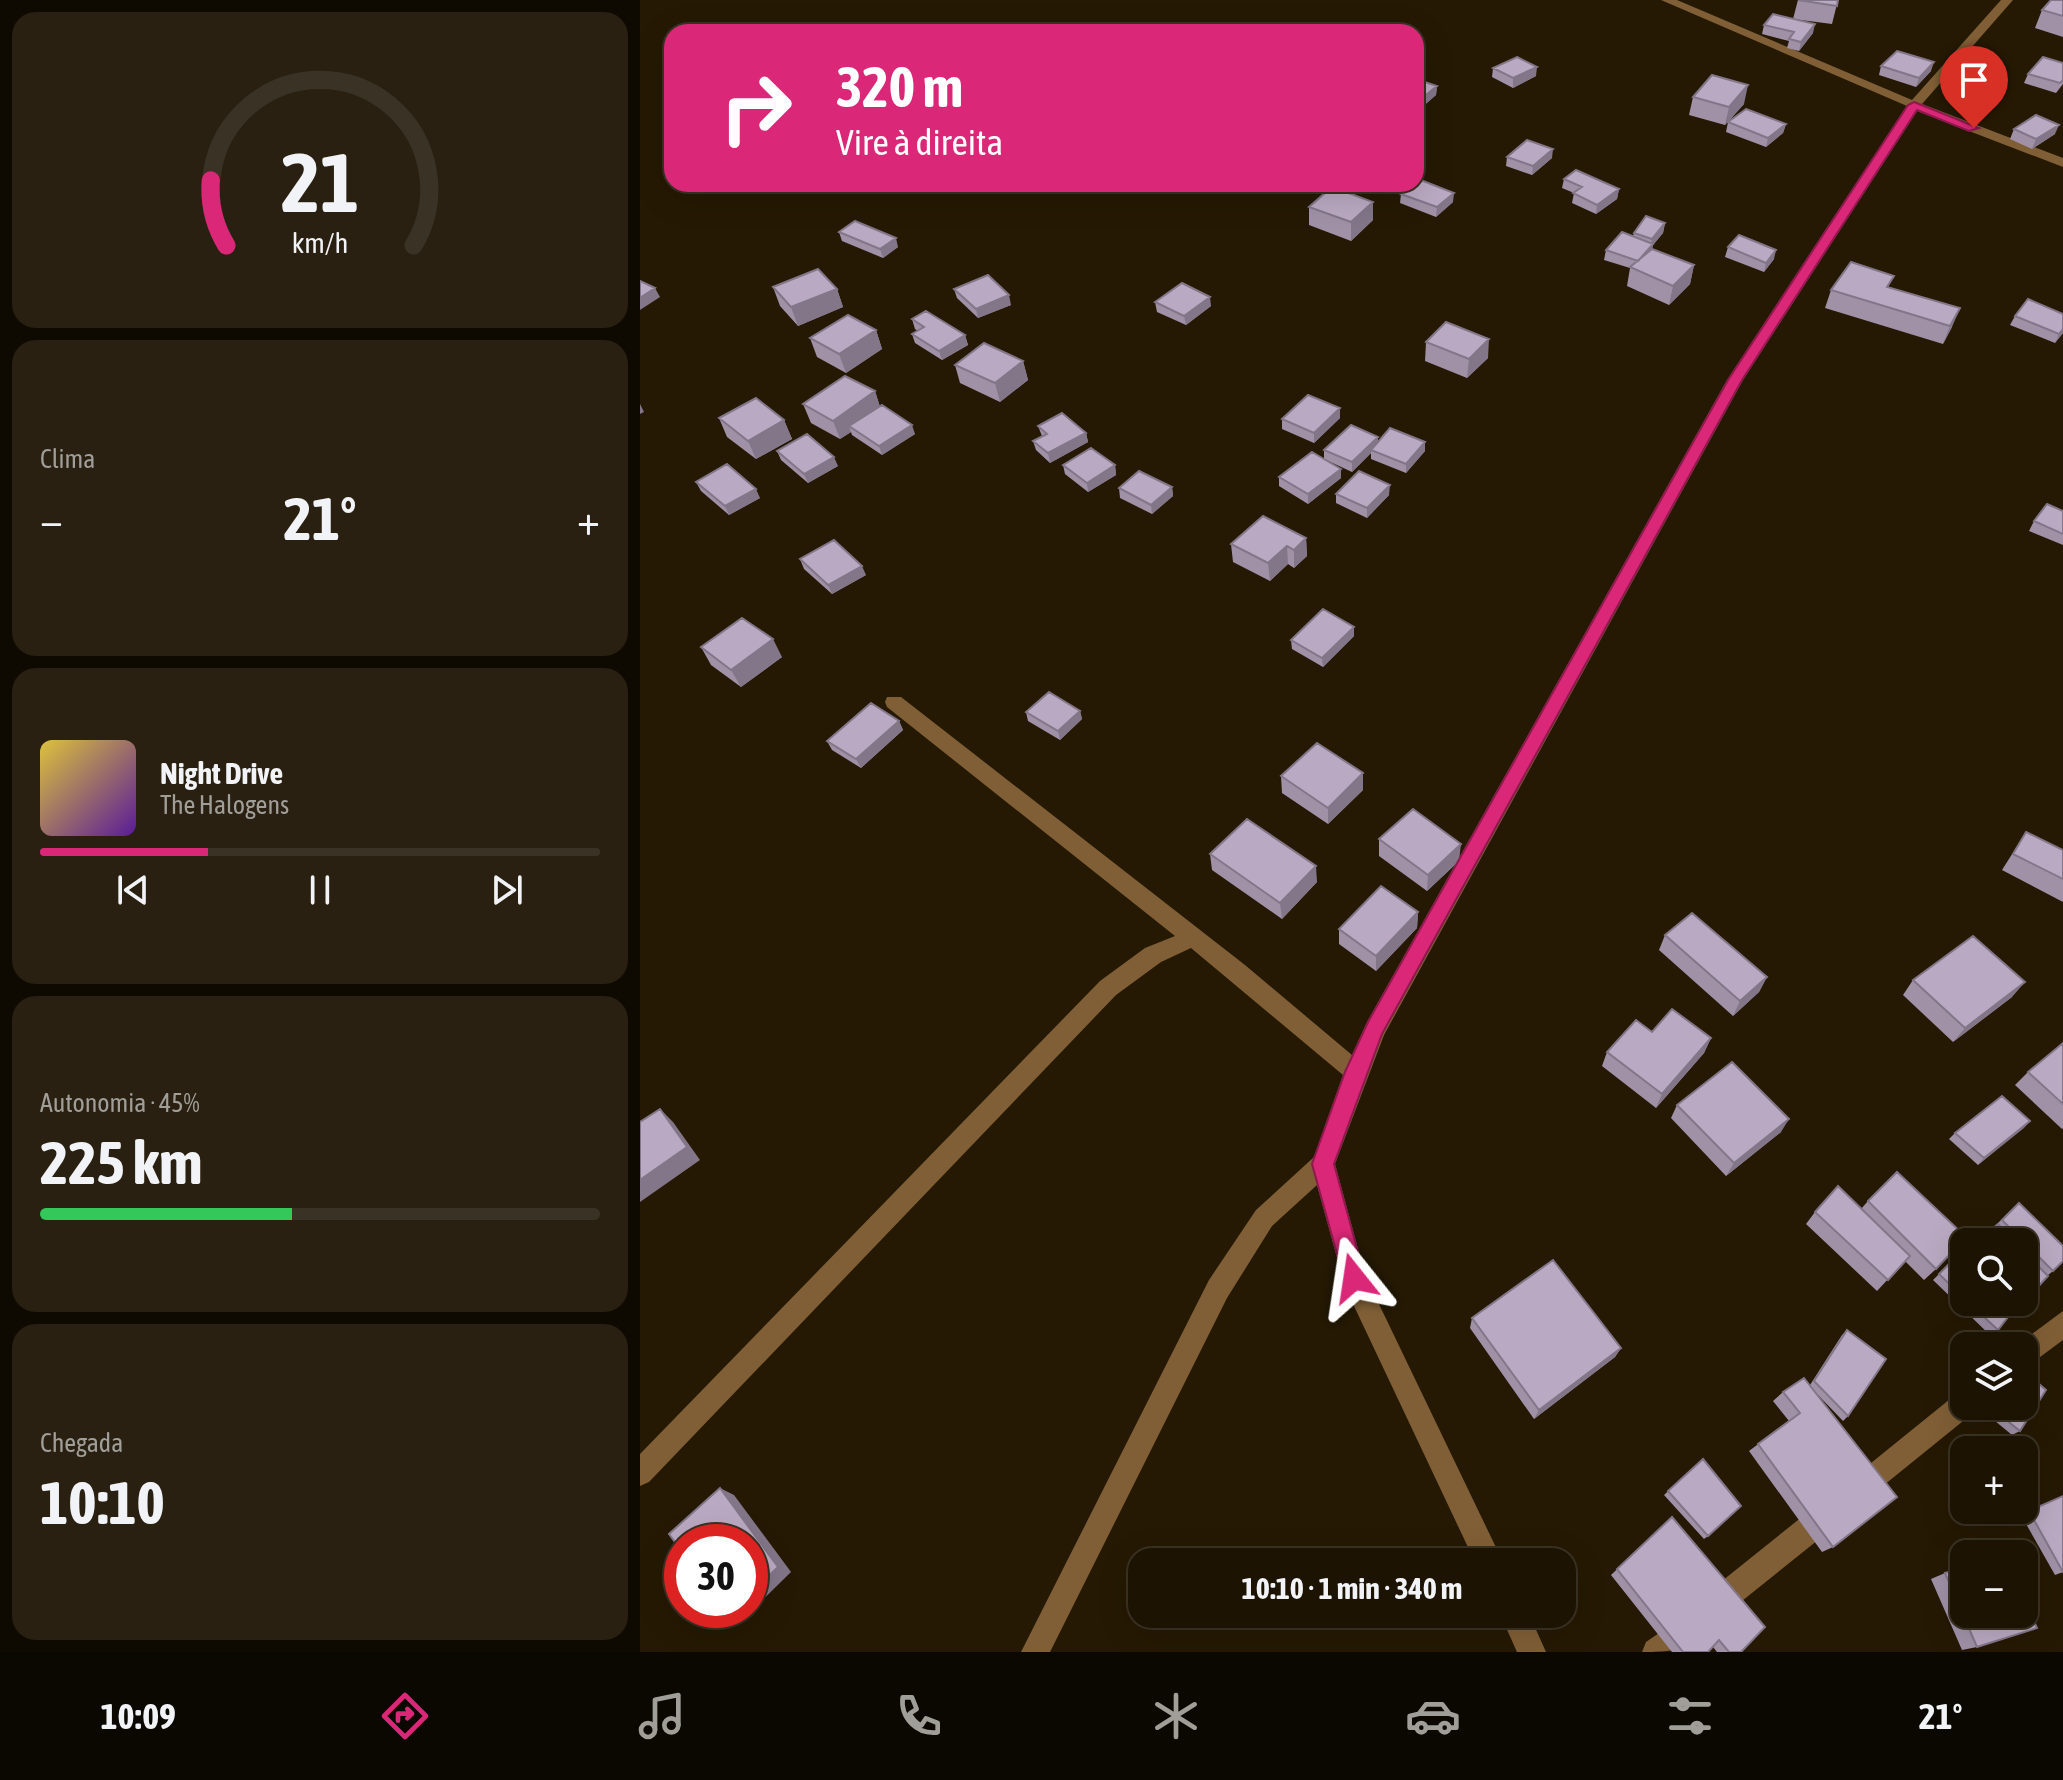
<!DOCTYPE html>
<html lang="pt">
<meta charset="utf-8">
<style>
:root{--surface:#1c1302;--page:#292011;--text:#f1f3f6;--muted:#a09e99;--line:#3a3224;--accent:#db2777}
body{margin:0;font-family:"Asap Condensed",sans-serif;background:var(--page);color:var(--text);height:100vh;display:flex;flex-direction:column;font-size:30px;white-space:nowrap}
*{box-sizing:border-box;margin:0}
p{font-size:26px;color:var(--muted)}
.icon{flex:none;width:44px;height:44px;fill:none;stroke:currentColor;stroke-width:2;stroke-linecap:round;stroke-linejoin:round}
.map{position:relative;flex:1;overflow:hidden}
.side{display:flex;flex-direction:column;gap:12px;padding:12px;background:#0f0a01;width:640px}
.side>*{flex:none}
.top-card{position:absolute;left:24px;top:24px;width:760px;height:168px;border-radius:24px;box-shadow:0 8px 32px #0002,0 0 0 2px var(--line);background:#db2777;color:#fff;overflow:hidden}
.fabs{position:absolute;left:1310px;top:1228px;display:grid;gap:16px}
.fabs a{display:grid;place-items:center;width:88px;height:88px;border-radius:16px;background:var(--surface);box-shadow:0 8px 32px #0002,0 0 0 2px var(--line);font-size:40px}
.speed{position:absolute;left:24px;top:1524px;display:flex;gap:16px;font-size:40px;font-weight:700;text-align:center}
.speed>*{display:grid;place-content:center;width:104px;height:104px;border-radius:50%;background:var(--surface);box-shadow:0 8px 32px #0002,0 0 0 2px var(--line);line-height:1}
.speed .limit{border:12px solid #d22;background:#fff;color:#111}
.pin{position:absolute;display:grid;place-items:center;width:68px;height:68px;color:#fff;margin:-82px -34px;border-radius:50% 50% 50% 0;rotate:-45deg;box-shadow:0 0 8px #0007}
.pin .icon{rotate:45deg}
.me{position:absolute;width:88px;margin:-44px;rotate:345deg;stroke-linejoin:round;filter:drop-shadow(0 0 6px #0008)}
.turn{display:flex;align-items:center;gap:28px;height:168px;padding:0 40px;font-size:36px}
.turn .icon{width:104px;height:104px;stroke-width:2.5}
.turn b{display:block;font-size:56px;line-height:68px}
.big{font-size:60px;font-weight:700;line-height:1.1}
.side .widget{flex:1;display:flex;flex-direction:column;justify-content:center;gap:12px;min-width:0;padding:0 28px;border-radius:24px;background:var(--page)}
.side .dial{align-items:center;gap:0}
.dial svg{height:208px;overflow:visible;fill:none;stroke:var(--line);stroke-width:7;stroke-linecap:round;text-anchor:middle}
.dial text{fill:var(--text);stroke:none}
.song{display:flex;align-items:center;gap:24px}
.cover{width:96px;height:96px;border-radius:12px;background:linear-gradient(135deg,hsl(50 70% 55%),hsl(270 70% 35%))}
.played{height:8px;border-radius:4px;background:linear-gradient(90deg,var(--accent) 30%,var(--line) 30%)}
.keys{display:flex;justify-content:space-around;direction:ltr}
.heat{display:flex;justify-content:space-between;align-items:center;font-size:44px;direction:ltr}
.charge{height:12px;border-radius:6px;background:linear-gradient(90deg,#34c759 45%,var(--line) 0)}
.trip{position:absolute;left:488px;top:1548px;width:448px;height:80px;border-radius:24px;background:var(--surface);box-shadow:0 8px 32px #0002,0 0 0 2px var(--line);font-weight:700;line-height:80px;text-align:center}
.tabs{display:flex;height:128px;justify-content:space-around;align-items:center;background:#0b0801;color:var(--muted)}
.tabs .icon{width:56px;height:56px}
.tabs .active{color:var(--accent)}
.tabs b{font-size:36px;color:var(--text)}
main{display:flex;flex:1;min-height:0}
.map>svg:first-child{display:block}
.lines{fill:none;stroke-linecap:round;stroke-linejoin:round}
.minor{fill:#805f36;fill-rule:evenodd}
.wall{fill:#a091a7}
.shaded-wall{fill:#827688}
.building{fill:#baa9c2;stroke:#827688;stroke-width:2}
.route{fill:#db2777;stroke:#8e194d;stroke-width:2}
</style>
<main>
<section class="side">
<div class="widget dial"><svg viewBox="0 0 100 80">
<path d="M14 69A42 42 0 1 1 86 69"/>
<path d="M14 69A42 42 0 0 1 8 44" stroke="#db2777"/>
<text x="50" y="56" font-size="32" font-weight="700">21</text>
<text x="50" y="72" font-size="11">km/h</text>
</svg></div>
<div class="widget"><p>Clima</p>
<div class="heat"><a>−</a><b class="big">21°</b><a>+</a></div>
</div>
<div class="widget">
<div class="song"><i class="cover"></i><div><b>Night Drive</b><p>The Halogens</p></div></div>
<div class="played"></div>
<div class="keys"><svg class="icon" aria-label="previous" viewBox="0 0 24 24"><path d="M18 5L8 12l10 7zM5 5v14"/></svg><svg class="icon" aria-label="pause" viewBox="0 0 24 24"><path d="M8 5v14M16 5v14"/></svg><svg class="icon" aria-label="next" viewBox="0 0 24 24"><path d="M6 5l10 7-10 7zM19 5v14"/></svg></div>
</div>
<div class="widget"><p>Autonomia · 45%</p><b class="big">225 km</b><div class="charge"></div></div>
<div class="widget"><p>Chegada</p><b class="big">10:10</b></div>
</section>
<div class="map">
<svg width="1423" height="1652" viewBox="0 0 1423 1652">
<rect width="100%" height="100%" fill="#251903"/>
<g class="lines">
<path class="minor" d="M1021,0H1037L1272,100L1361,0H1373L1282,104L1423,158V167L1277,111L1103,380L744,1035L695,1164L725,1275L863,1562H835L705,1287L677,1185L632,1226L587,1298L410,1652H381L569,1280L616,1210L674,1157L703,1075L551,948L521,962L476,995L9,1482L0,1486V1454L460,981L505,948L535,936L247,707L245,702L247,697H261L605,965L712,1055L727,1022L1087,380L1267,106Z
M1423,1311V1340L1384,1369V1346H1376Z
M1324,1391V1406H1336L1333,1413L1228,1498L1219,1502L1210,1498L1206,1489L1210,1480L1315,1395Z
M1188,1501L1198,1504L1201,1514L1198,1524L1082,1617L1072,1621L1062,1617L1058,1607L1062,1597L1178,1504Z
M1048,1613L1058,1617L1062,1627C1051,1652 1027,1652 1002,1652L1006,1642Z
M860,1614H889L906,1652H877Z"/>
</g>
<path class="wall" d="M1158,0H1198L1192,24L1153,19Z
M1423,0V37L1395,28L1402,10Z
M1124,25L1173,33L1159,51L1147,48L1149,41L1122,34Z
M1423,63V84L1416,93L1384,83L1388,74Z
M1241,66L1291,71L1276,87L1239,75Z
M853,68L896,76L873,88L852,77Z
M776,79L797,86L796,95L781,108L776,106Z
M1053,97L1104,104L1085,125L1049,115Z
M1088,122L1146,124L1143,133L1126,147L1086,132Z
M1374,129L1415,134L1392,149L1370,139Z
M867,157L912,158L892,175L866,166Z
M924,179L979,189L977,199L956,214L932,203L934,193L922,188Z
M761,194L813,202L796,217L760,203Z
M733,202V220L711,241L669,225V207Z
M1025,223L1023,233L1013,245L1012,249L1054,265L1050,284L1029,305L987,286L990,268L964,260L966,250L993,236L994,233Z
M199,232L258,247L243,258L202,241Z
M1088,247L1134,259L1124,272L1085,257Z
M133,287L197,289L203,307L158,326L140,306Z
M314,289L371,305L338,318L317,298Z
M1191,290L1312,327L1303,344L1185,308Z
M515,302L571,306L546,325L517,312Z
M1423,314V333L1415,343L1370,325L1375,316Z
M272,319L325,335L328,345L302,360L275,343L272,334L278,331L275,329Z
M236,330L242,349L206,373L177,357L170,338Z
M786,342L848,358L827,378L785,361Z
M383,361L388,380L360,402L320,383L315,365Z
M235,391L240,407L275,434L242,455L212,435L211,432L200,439L171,423L163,404Z
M79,418L144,420L152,439L116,459L87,437Z
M700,418L674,443L642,429V419Z
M398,426L446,433L448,442L410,463L396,450L393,441L402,436Z
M738,437V442H785V451L766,473L731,459V453L712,472L684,459V450Z
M137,451L198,466L168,483L141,460Z
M423,465H475L476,475L448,492L425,474Z
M639,477L701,478L668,504L639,486Z
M56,482L120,498L89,515L61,491Z
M532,487L533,496L512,514L480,498L479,488Z
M696,494L749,495L727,518L696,503Z
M1423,511V545L1389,531L1394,521Z
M666,538L667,556L654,568L648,564L630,581L593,562L591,544Z
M160,559L226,575L192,594L164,569Z
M714,627V636L683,667L652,649L651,640Z
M61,647L142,657L101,687L71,665Z
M440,711L442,719L420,740L388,721L386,712Z
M259,721L263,730L221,768L192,750L187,741Z
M641,776L723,790L688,824L642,793Z
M1386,832L1423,850V902L1362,870Z
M739,839L819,861L787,891L739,856Z
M570,854L677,882L642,919L572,870Z
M778,912L777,928L736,971L699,944V929Z
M1025,935L1127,977L1119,992L1093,1016L1019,950Z
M1273,980L1372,997L1313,1042L1263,995Z
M1012,1032L1071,1038L1064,1053L1016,1108L962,1066L967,1052Z
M1423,1043V1128L1422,1129L1375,1085L1388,1072Z
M1037,1105L1141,1132L1086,1176L1031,1118Z
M1390,1121L1338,1165L1309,1139L1315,1133Z
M1228,1201L1296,1269L1284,1280L1265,1261L1237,1291L1166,1224L1175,1212L1221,1209Z
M1372,1209L1413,1271L1407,1276L1384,1302V1242H1336L1355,1226Z
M1320,1253L1324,1257V1302H1384L1376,1307L1358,1330L1351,1336L1293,1280Z
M832,1318L981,1348L975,1357L894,1419L830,1328Z
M1207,1330L1208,1416L1203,1421L1178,1395L1193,1547L1182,1552L1109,1451L1149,1421L1133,1401L1143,1392L1170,1385L1202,1335Z
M1324,1383V1395L1318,1390Z
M1337,1406H1384L1380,1431L1372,1435Z
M1063,1459L1068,1536L1064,1539L1024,1495Z
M1423,1496V1572L1415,1575L1381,1515Z
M1032,1517L1101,1652H1077L1073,1647L1068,1652H1032L971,1575Z
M1305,1573L1337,1647L1322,1650L1291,1579Z"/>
<path class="shaded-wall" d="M1175,24L1173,33L1159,51L1161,42Z
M1294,62L1291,71L1276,87L1279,78Z
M897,67L896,76L873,88V78Z
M1108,85L1104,104L1085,125L1089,107Z
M797,86L796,95L781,108V99Z
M1146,124L1143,133L1126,147L1128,138Z
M1419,125L1415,134L1392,149L1396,139Z
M913,149L912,158L892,175L893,166Z
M979,189L977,199L956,214L957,205Z
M814,193L813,202L796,217L797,207Z
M733,202V220L711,241V222Z
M1025,223L1023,233L1013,245L1011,253L999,261L1010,247L1012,239Z
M256,238L258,247L243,258L240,249Z
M1136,250L1134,259L1124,272L1126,263Z
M1054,265L1050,284L1029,305L1033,286Z
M15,288L20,297L0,310V298Z
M197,289L203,307L158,326L151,307Z
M369,295L371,305L338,318L336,309Z
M570,297L571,306L546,325L544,316Z
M1320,308L1312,327L1303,344L1310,326Z
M1423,329V333L1415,343L1419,334Z
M236,330L242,349L206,373L199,354Z
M325,335L328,345L302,360L299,351Z
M849,339L848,358L827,378L829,359Z
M383,361L388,380L360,402L355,383Z
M235,391L241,410L209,426L211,432L200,439L193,421Z
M0,404L4,412L0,414Z
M700,408V418L674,443V433Z
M144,420L152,439L116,459L108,441Z
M272,425L275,434L242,455L239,446Z
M446,433L448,442L410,463L408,453Z
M738,437V446L731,450V453L712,472V462Z
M785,442V451L766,473V464Z
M194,457L198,466L168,483L164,474Z
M475,465L476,475L448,492L447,483Z
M701,469V478L668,504V494Z
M750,485L749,495L727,518V508Z
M532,487L533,496L512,514L511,505Z
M116,489L120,498L89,515L85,506Z
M666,538L667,556L654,568V550Z
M647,546L648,564L630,581L628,563Z
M222,566L226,575L192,594L188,585Z
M714,627V636L683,667L682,658Z
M133,639L142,657L101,687L91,670Z
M440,711L442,719L420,740L418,731Z
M259,721L263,730L221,768L216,759Z
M723,773V790L688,824V808Z
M821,844L819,861L787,891L788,875Z
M676,866L677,882L642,919L640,903Z
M778,912L777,928L736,971V956Z
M1127,977L1119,992L1093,1016L1100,1001Z
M1385,982L1372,997L1313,1042L1325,1028Z
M1071,1038L1064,1053L1016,1108L1022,1094Z
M20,1109L33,1122L60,1160L0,1202V1180Z
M1149,1119L1141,1132L1086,1176L1094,1163Z
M1390,1121L1384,1128L1338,1165L1344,1158Z
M981,1348L975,1357L894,1419L899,1410Z
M80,1488L94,1495L151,1572L102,1620L87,1615L93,1610H110V1594Z"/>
<path class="building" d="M1158,0H1198L1197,6Z
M1411,0H1423V16L1402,10Z
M1133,14L1175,24L1161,42L1149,39L1154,32L1124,25Z
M1257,51L1294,62L1279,78L1241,66Z
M877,57L897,67L873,78L853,68Z
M1403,57L1423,63V80L1420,83L1388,74Z
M1072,75L1108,85L1089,107L1053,97Z
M776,79L797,86L781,99L776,97Z
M1106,109L1146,124L1128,138L1088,122Z
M1396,115L1419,125L1396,139L1374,129Z
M887,140L913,149L893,166L867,157Z
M936,170L979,189L957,205L933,193L942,187L924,179Z
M778,179L814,193L797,207L761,194L772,184H776V181Z
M692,187L733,202L711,222L669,207Z
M1006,216L1025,223L1012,239L994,233Z
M215,221L256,238L240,249L199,232Z
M982,232L1013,244L998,261L966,250Z
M1099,235L1136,250L1126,263L1088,247Z
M1012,249L1054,265L1033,286L990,267Z
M1211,262L1254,276L1247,287L1320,308L1310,326L1191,290Z
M178,269L197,289L151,307L133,287Z
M348,275L369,295L336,309L314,289Z
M0,281L15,288L0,298Z
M542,283L570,297L544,316L515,302Z
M1388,299L1423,314V329L1419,334L1375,316Z
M286,311L325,335L299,351L272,334L284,327L272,319Z
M208,315L236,330L199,354L170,338Z
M806,322L849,339L829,359L786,342Z
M344,343L383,361L355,383L315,365Z
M205,376L235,391L193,421L163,404Z
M668,395L700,408L674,433L642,419Z
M116,398L144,420L108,441L79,418Z
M242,405L272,425L239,446L209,426Z
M422,413L446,433L408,453L393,441L407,434L398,426Z
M711,425L738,437L712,462L684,450Z
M750,428L785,442L766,464L731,450Z
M167,434L194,457L164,474L137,451Z
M451,448L475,465L447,483L423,465Z
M672,452L701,469L668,494L639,477Z
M87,464L116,489L85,506L56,482Z
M499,471L532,487L511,505L479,488Z
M719,471L750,485L727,508L696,494Z
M1407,504L1423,511V534L1394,521Z
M623,516L666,538L654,550L647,546L628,563L591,544Z
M194,540L222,566L188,585L160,559Z
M683,609L714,627L682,658L651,640Z
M102,618L133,639L91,670L61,647Z
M409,692L440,711L418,731L386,712Z
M231,703L259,721L216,759L187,741Z
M677,743L723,773L688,808L641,776Z
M773,809L821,844L788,875L739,839Z
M607,819L676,866L640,903L570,854Z
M1386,832L1423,850V879L1373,854Z
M741,886L778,912L736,956L699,929Z
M1052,913L1127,977L1100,1001L1025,935Z
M1333,936L1385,982L1325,1028L1273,980Z
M1032,1009L1071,1038L1022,1094L967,1052L996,1020L1012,1032Z
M1423,1043V1104L1388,1072Z
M1092,1062L1149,1119L1094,1163L1037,1105Z
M1362,1096L1390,1121L1344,1158L1315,1133Z
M20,1109L47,1147L0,1180V1122Z
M1257,1172L1326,1237L1296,1269L1228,1201Z
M1198,1186L1270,1256L1248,1280L1175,1212Z
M1379,1203L1423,1246V1261L1413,1271L1362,1220Z
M1358,1224L1375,1242H1336Z
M1384,1252L1408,1276L1384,1302Z
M1320,1253L1324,1257V1298L1299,1274Z
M913,1260L981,1348L899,1410L832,1318Z
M1328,1302H1376L1378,1304L1358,1330Z
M1207,1330L1246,1359L1208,1416L1174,1381Z
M1384,1371L1406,1390L1380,1431L1349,1406H1384Z
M1164,1378L1257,1497L1193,1547L1118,1444L1160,1413L1143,1392Z
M1063,1459L1101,1506L1068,1536L1028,1491Z
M80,1488L138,1567L110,1594V1542H42V1552L29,1534Z
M1423,1496V1572L1389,1511Z
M1032,1517L1125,1627L1101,1652H1089L1079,1640L1068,1652H1043L977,1569Z
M1324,1568V1614H1384V1599L1397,1628L1337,1647L1305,1573Z
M83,1610H93L87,1615Z"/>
<path class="route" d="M1274,102L1339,128L1329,131L1277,110L1102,380L742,1034L694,1164L725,1278L722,1286L714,1290L706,1286L672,1164L705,1072L728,1022L1088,380L1268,105Z"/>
</svg>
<div class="fabs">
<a><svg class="icon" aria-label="search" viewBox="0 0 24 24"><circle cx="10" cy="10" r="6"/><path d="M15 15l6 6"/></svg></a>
<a><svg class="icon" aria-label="layers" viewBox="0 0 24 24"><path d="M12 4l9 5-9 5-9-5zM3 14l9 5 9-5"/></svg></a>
<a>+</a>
<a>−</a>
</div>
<div class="speed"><div class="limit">30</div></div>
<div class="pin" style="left:1334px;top:128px;background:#d93025"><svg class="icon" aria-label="arrive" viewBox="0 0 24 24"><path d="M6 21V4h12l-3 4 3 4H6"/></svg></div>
<svg class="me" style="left:714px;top:1278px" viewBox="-20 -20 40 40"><path d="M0-17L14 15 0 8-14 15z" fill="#db2777" stroke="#fff" stroke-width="4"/></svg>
<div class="trip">10:10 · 1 min · 340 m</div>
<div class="top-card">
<div class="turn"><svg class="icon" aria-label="right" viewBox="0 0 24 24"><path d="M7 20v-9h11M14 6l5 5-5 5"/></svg><div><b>320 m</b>Vire à direita</div></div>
</div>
</div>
</main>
<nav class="tabs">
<b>10:09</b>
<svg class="icon active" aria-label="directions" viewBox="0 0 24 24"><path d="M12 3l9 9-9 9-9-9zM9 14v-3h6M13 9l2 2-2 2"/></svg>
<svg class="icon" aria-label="music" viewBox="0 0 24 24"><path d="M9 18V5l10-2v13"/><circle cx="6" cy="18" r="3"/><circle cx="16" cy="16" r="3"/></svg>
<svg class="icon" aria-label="phone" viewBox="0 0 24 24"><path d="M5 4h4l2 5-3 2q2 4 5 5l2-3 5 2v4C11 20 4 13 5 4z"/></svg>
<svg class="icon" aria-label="climate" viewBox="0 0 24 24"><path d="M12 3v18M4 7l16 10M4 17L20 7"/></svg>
<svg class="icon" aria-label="car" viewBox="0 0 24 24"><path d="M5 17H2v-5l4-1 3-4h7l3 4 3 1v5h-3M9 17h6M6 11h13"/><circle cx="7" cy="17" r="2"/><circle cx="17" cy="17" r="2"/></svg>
<svg class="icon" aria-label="filters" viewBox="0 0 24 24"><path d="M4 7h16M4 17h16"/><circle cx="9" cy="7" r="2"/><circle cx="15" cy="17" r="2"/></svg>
<b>21°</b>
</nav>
